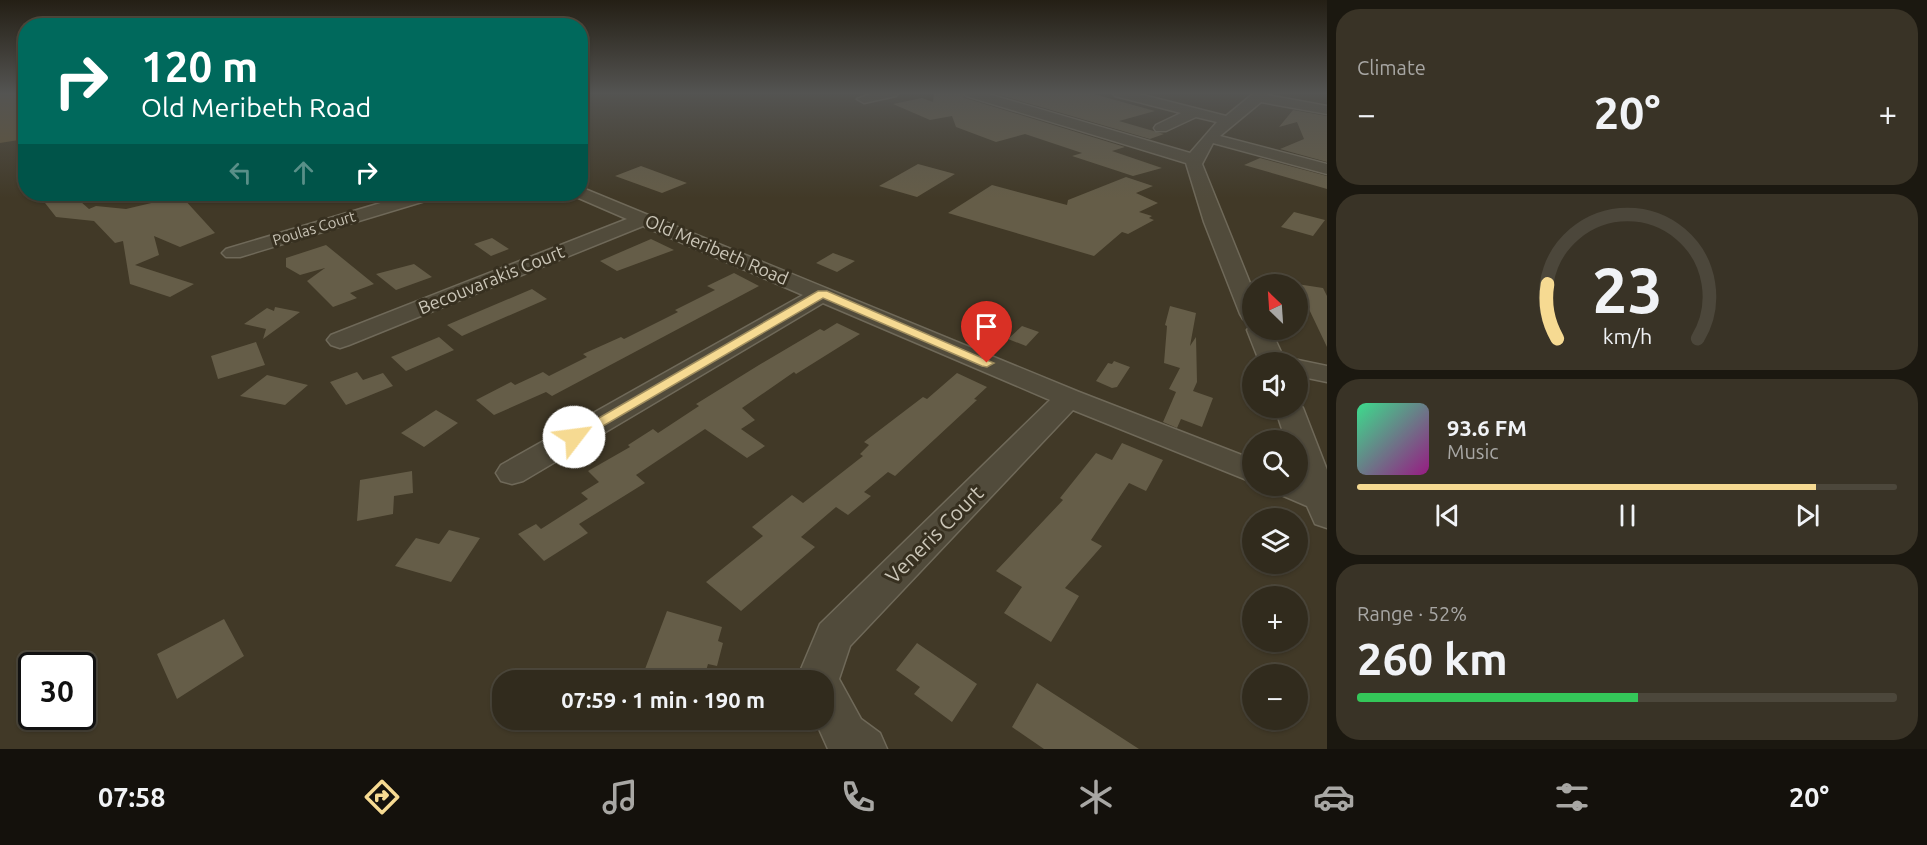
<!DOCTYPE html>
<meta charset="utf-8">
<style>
:root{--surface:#312b1d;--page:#393326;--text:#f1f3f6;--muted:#a8a7a4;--line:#4c473b;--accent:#f6da92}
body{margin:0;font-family:Ubuntu,sans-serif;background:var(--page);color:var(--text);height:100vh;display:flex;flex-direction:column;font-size:22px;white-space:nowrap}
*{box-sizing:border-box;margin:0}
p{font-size:20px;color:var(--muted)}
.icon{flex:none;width:33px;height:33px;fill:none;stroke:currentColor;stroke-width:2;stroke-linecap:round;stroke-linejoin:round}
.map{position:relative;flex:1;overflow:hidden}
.side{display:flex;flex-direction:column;gap:9px;padding:9px;background:#1b1810;width:600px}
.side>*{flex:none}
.top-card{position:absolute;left:18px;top:18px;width:570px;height:183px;border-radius:24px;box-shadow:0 2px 4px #0004,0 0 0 2px var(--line);background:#00695c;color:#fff;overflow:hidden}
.needle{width:39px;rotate:335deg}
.controls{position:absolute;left:1242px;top:274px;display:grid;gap:12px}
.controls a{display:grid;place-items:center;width:66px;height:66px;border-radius:50%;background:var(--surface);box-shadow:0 2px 4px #0004,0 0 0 2px var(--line);font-size:30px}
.speed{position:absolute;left:18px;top:652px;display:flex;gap:12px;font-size:30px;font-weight:700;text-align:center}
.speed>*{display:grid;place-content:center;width:78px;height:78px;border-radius:50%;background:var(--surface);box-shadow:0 2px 4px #0004,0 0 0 2px var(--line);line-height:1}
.speed .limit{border:3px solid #111;border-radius:9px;background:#fff;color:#111}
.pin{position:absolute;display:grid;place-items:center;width:51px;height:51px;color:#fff;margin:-62px -26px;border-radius:50% 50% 50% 0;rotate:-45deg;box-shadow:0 0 6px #0007}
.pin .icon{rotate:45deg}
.me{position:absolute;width:66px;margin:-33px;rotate:60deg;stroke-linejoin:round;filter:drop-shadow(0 0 4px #0008)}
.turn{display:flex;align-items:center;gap:21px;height:126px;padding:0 24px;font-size:27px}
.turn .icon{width:78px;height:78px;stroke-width:2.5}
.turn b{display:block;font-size:42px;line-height:51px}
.lanes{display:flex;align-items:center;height:57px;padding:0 24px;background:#0003;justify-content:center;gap:30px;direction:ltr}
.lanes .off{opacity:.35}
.big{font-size:45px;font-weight:700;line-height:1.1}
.side .tile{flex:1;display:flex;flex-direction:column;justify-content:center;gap:9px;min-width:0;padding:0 21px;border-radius:24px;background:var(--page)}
.side .dial{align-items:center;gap:0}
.dial svg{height:156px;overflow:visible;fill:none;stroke:var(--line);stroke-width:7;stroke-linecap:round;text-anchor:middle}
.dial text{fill:var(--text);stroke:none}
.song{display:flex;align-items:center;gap:18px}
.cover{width:72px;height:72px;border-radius:9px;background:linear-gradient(135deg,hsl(150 70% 55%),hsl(310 70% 35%))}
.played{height:6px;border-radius:3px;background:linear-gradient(90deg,var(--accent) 85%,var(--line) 85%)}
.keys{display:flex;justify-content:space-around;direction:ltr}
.heat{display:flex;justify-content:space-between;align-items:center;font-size:33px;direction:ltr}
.charge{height:9px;border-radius:4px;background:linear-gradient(90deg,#34c759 52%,var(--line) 0)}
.trip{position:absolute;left:492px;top:670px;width:342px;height:60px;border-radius:24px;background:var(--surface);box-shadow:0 2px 4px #0004,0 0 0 2px var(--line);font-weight:700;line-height:60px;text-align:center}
.menu{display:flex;height:96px;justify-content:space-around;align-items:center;background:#14110c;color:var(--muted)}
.menu .icon{width:42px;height:42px}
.menu .selected{color:var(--accent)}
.menu b{font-size:27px;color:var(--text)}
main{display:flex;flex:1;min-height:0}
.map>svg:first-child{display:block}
.water{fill:#625436}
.building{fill:#655d48}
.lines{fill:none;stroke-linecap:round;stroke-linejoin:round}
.minor-casing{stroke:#6f6959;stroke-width:3}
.minor{fill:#514b3b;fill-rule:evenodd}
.route{fill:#f6da92;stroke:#a08e5f;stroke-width:1.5}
.labels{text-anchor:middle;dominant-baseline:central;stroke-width:6;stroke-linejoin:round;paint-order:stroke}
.far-street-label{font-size:15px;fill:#cbc6b8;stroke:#373020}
.street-label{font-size:18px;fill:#cbc6b8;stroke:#373020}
.near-street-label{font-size:21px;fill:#cbc6b8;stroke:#373020}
</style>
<main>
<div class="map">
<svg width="1327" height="749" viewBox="0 0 1327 749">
<rect width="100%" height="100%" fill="#413927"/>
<path class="water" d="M0,93H25V139L0,143Z"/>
<path class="building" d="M934,93H962L965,98L1125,147L1112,151L1162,168L1133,176L1072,156L1082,153L1025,134L996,142L956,127L952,116L930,120L893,104L922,98L933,102Z
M993,93H1090L1155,111L1119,121L1164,134L1150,139Z
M1293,110L1327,116V162L1280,149L1304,139L1297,122L1279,127Z
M1260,158L1327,176V189L1244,165Z
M918,164L955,174L917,197L879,186Z
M641,166L687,183L662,193L615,176Z
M1126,177L1153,186L1136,193L1158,203L1139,212L1152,216L1149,218L1154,220L1128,234L1122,232L1094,256L948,213L992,185L1067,205L1068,200Z
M38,194H72L89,209L96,206L126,209L164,200L166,202L183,198L215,233L180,247L154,236L159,255L135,265L194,284L170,297L130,284L123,241L115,243L94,221L56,217Z
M1294,212L1325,220L1313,236L1281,227Z
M492,238L509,249L491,256L474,244Z
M651,239L674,250L617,271L600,261Z
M326,245L374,284L350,293L357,298L333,307L307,281L325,268L300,275L286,267V258Z
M833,253L855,261L837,272L816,263Z
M414,264L432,277L396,290L376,274Z
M734,273L759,286L552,396L546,392L494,415L476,400L511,382L515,385L543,372L549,376L587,357L583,354L621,337L624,339L678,312L675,310L715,290L707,286Z
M1297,284L1323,288L1327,296V347Z
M532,289L547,299L462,336L447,325Z
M986,304L1003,310L987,326L969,320Z
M1170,306L1196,313L1190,346L1196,337L1197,382L1193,391L1213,398L1202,427L1181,419L1177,428L1163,422L1176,392L1169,389L1180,368L1164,363L1167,326L1165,325Z
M275,307L300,312L263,339L266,329L244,324L267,308L274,311Z
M837,323L860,334L796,374L794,372L742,408L755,420L741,429L765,446L747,458L705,429L636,475L645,483L579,524L588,533L544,561L518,534L536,524L541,529L588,499L581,493L599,482L588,471L630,447L628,445L653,429L658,433L699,406L696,404L759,365L820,329L824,331Z
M1022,326L1039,332L1026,346L1008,339Z
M439,337L454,350L406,371L391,357Z
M256,342L265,365L218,379L211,356Z
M1114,361L1130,367L1117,387L1112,388L1096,381L1108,363L1112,364Z
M357,372L363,380L383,373L393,386L346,405L330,382Z
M957,373L987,387L974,399L977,400L895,476L888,472L864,492L871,496L848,515L836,507L801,537L815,547L741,611L706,582L763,536L752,527L792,495L803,503L863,456L860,454L869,445L864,442L923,397L927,399Z
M267,375L308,385L285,405L240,396Z
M436,410L458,423L424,447L401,433Z
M1122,443L1163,460L1146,491L1129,483L1091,540L1102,546L1065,588L1079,596L1051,642L1004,613L1022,587L996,571L1063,500L1060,498L1096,453L1112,460Z
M412,471L413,493L394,496L393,514L357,521L360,480Z
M449,530L480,538L451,582L395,566L416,538L439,544Z
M667,611L722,627L718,641L723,643L717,666L708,664L703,681H653L642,677Z
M224,619L244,656L177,699L157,654Z
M917,643L977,684L952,722L914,694L920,687L896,670Z
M1037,683L1139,749H1044L1012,727Z"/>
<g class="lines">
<defs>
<path id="minor" d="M873,93H898L896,96L864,103L857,99Z
M964,93H985L1190,153L1217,122L1196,117L1166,131H1156L1154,128L1156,125L1181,113L1115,96L1113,93H1135L1226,116L1254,93H1269L1267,95L1327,106V114L1261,102L1220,136L1327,164V174L1213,143L1202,164L1252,288V321L1243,319L1240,314L1204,222L1186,163L966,96Z
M580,187L1079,392L1252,459V482L1073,410L850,646L839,679L861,719L880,733L887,749H828L815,720H824V681H796L820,624L1050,400L823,303L523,481L512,484L501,481L496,473L501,465L803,295L643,226L349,345L340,348L331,345L327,340L331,335L627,219L574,196L572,194H580Z
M411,194H438L435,198L240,257H226L222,253L226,249Z
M1252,324V330H1271L1286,363H1260L1247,330Z
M1298,360L1327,366V382L1298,376V363H1288Z
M1298,401L1303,408L1327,470V528L1315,524L1307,506L1279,494L1274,486H1298V441H1286L1275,408H1298Z"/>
</defs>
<use href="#minor" class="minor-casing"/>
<use href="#minor" class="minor"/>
</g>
<linearGradient id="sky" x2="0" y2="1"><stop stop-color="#241f15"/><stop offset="0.47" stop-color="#545452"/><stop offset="1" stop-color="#545452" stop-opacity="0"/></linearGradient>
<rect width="1327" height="198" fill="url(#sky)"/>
<path class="route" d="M818,291H827L994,363L987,367L982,366L823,298L579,440H569L566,437Z"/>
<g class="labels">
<g class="far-street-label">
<text transform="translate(314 228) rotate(-17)">Poulas Court</text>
</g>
<g class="street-label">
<text transform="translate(717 249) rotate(23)">Old Meribeth Road</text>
<text transform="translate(491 279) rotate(-22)">Becouvarakis Court</text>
</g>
<g class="near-street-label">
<text transform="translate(934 534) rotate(-45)">Veneris Court</text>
</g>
</g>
</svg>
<div class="controls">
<a><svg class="needle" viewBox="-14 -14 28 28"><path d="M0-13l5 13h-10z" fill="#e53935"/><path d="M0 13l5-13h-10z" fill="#a8a7a4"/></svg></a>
<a><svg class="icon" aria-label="sound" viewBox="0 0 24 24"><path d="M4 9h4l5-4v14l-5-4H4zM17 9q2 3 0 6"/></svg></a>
<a><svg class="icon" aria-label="search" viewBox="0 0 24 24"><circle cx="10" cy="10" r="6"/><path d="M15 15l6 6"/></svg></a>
<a><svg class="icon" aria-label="layers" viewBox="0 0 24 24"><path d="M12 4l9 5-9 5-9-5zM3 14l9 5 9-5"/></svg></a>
<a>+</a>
<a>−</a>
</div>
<div class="speed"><div class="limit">30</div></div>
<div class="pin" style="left:987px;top:363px;background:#d93025"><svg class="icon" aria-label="arrive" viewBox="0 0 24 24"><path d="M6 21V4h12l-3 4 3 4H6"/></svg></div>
<svg class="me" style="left:574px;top:437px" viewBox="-20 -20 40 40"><circle r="19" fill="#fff"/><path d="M0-13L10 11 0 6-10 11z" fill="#f6da92"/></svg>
<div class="trip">07:59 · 1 min · 190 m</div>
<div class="top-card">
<div class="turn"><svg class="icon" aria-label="right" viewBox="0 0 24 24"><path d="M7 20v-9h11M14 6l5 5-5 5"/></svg><div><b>120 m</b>Old Meribeth Road</div></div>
<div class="lanes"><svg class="icon off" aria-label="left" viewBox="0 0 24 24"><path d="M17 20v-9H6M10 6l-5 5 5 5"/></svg><svg class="icon off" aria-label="ahead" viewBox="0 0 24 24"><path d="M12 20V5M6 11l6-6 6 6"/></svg><svg class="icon" aria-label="right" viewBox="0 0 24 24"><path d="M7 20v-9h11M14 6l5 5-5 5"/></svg></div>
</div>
</div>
<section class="side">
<div class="tile"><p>Climate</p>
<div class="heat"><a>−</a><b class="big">20°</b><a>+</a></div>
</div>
<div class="tile dial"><svg viewBox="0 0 100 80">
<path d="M14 69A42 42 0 1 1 86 69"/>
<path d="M14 69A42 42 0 0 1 9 41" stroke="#f6da92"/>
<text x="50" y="56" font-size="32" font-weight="700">23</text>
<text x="50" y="72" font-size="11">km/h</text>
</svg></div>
<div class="tile">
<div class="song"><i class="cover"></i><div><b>93.6 FM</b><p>Music</p></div></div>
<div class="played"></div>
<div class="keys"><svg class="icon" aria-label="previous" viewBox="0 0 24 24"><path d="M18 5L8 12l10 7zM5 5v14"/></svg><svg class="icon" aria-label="pause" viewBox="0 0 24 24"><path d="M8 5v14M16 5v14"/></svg><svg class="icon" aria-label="next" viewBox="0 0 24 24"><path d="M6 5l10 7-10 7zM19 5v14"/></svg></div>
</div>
<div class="tile"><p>Range · 52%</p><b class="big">260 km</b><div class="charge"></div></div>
</section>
</main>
<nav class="menu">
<b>07:58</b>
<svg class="icon selected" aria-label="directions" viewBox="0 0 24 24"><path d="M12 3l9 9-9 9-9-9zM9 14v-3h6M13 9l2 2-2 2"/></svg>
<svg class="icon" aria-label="music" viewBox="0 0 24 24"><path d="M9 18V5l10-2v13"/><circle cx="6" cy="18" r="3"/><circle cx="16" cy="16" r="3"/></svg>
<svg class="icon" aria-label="phone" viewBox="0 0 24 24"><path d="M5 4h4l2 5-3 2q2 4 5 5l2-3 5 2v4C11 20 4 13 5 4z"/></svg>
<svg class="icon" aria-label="climate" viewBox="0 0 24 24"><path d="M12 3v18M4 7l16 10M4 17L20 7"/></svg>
<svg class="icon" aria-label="car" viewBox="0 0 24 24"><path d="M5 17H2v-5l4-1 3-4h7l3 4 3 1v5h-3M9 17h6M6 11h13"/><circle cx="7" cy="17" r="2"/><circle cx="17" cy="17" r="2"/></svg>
<svg class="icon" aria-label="filters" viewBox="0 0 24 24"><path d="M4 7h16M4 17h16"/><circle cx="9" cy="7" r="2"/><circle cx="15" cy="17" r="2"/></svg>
<b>20°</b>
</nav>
